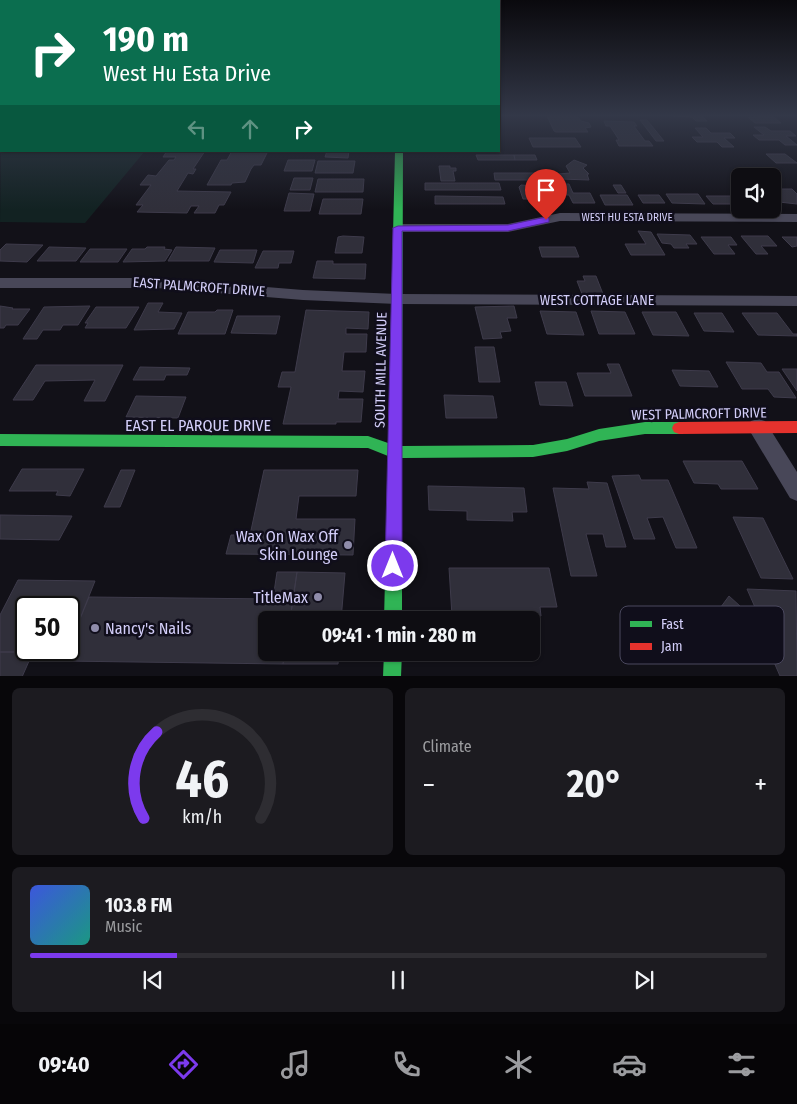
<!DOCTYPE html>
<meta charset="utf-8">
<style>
:root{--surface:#0e0d12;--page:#1c1b20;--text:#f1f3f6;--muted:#9b9c9f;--line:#2e2d32;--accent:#7c3aed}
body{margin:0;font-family:"Fira Sans Condensed",sans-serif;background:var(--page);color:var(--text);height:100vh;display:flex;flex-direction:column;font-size:19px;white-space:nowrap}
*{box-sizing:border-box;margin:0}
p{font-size:16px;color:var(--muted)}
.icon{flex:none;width:28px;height:28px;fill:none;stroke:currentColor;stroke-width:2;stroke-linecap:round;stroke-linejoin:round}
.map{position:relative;height:676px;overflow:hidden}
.panel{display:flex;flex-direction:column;gap:12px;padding:12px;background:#08070a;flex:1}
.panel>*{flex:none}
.top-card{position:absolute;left:0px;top:0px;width:500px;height:152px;box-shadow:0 1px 4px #0004,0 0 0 1px var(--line);background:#0b6e4f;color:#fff;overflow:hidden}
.buttons{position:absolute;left:731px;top:168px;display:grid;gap:10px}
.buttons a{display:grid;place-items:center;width:50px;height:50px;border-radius:8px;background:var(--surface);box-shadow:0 1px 4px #0004,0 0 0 1px var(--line);font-size:25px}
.speed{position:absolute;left:15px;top:596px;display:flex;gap:10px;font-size:25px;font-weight:700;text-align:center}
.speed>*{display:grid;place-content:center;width:65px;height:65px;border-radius:50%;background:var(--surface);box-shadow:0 1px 4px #0004,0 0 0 1px var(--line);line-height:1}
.speed .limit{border:2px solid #111;border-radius:8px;background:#fff;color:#111}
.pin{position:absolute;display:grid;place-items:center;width:42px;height:42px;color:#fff;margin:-51px -21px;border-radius:50% 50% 50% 0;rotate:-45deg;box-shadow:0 0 5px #0007}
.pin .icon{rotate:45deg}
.me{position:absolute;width:55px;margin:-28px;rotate:0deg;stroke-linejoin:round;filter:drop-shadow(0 0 4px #0008)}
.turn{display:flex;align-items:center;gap:18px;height:105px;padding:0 20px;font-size:22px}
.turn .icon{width:65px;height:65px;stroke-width:2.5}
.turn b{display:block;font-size:35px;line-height:42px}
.lanes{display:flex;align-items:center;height:48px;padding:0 20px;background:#0003;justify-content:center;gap:25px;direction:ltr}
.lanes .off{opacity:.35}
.big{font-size:38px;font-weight:700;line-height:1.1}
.panel .widget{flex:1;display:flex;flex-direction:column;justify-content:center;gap:8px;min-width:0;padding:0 18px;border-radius:8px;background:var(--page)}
.panel .dial{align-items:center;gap:0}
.dial svg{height:130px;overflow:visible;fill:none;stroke:var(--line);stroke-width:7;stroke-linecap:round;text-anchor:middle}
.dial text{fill:var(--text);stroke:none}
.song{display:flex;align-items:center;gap:15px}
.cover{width:60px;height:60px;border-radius:8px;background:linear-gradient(135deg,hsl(230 70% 55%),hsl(170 70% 35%))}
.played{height:5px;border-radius:2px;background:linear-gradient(90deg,var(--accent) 20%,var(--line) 20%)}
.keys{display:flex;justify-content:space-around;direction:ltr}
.heat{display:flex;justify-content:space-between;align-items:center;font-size:28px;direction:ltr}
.panel .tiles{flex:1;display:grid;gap:12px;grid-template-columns:1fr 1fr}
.widget:last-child{grid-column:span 2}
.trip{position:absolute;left:258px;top:611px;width:282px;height:50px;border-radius:8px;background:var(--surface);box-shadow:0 1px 4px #0004,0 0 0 1px var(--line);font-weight:700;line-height:50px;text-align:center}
.tabs{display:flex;height:80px;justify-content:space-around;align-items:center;background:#060507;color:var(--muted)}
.tabs .icon{width:35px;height:35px}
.tabs .current{color:var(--accent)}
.tabs b{font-size:22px;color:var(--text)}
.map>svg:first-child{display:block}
.green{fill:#122222}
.building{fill:#302f3a;stroke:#3e3b4b}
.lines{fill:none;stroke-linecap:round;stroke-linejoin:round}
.street{fill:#484758;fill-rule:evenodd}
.fast{fill:#30b455;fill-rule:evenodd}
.jam{fill:#e5322d;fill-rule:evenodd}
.route{fill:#7c3aed;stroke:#51269a}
.poi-dot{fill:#8f8caa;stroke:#100e1b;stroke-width:2}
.labels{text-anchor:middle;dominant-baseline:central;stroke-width:5;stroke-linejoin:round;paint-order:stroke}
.far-street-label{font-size:11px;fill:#d3cef9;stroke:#100e1b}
.street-label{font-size:14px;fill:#d3cef9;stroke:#100e1b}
.near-street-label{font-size:16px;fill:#d3cef9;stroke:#100e1b}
.near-poi-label{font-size:16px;fill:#d3cef9;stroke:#100e1b;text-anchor:end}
.key{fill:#100e1b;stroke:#4a485e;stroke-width:1}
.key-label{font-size:14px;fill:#d3cef9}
</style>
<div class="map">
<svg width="797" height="677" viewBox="0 0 797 677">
<rect width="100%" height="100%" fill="#121118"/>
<path class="green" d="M1,119V151H145L85,223L0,222Z"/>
<path class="building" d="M547,116H577L581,121L589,123L591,127L585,128L588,132H556L554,131Z
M673,116H702L707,121H696L692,117Z
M753,116L774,117L781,123H755L748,117H755Z
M640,120H647L664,141H656Z
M604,121L634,122L637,126H634L645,141H649L653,146H619L616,140H619L610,126H606Z
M754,127H765L771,131H790L796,136H786L797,145H785L779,140H759L753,135H764Z
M695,128H706L711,133H730L735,138H724L734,147H722L717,142H697L692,137H703Z
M529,138H575L581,147H533Z
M167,151H205L193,169H196L193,174L188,173L177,191L231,192L224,205H219L215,213H194L199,206H191L187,213L137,212L143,205H136L151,185H140L148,175L156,176L169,160H174L176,157H163Z
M232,151H268L261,165H254L251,169L245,182L232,183L231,185H207L221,160H227Z
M327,151H349L348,158L325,157Z
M766,154H785L797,163H776Z
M476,155H514L515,160H478Z
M514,155H535L537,160H515Z
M288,160H315L312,171H284Z
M574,160L587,165L583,168L589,174H587L589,180L560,179L558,174L570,173L566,166Z
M318,161H355L353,173H315Z
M439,166H450V168H456V171H453L455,181H441Z
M494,173H549L552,180H495Z
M294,178H313L310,190H290Z
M318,179H364L363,192H315Z
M425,183H499L501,190H425Z
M554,184H569L573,193H590L595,203H573L569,195H559Z
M521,185L535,186L540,199H523L519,187Z
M613,185H621L626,193H618Z
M772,189H792L797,194V204L779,202L772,195Z
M289,193L314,194L310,211H284Z
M666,194H698L705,204L672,203Z
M600,195H627L633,205H605Z
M638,195H659L665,203H643Z
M435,196L503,197L505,204H435Z
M706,196H736L740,200V204H713Z
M323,199H363L361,214H319Z
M638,231L651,232L665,255H631L625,244H646Z
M657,234L690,235L697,244H686L689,248H674L671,244L662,243Z
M343,236L364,237L362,253H335L338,237Z
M741,236H768L777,246H761L768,254H756Z
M701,237H731L737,245H728L735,254H714Z
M782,237H797V246L792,247Z
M6,244L43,245L27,262L0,261V250Z
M49,247L86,248L76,261H37Z
M147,247H165L164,249L172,250L165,261L123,262L132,249H145Z
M176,247L215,248L209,261H168Z
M539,247H575L579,257H542Z
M90,249H127L118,262H80Z
M220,250H257L253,263L214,262Z
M263,251H294L291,263H279L278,268H255Z
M317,261H333V264H366L365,279L313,278Z
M583,276H596L603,294H582L577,281H585Z
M148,303H163L158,312L182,313L174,329L134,330Z
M0,306L13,308L12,309H30L18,325H6L4,328H0Z
M90,306L78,325H63L60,330H43L37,339H23L44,307Z
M514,306L517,318H507L511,331L500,332L502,338L483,339L475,307Z
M96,307H139L126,328H85L88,323H85Z
M217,310H233L225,334H178L188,312H215Z
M306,310L369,312L368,329L346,328V334H367L366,352H344L342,371H365L363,392L339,391L338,399H363L361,422H336V424H283L291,387H278L282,372H295Z
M540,311L576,312L584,335L547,334Z
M591,311L625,312L635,334H599Z
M642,312H676L689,336L653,335Z
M694,313H722L734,332L704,331Z
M742,313H777L793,334H797V336L758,335Z
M237,316H280L276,334L231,333Z
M475,347H494L500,382H479Z
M726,362L761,363L767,372H779L796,398L774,397L768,389H742Z
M607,364H619L632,396H585L577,373H611Z
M36,365H123L105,401H84L95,380L45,381L33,400H13Z
M140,367L190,368L187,375H166L164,380H133Z
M782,369H797V391Z
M672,370L709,371L718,387L680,386Z
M535,382H566L573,406L540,405Z
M444,395L493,396L497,418H446Z
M136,396L186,397L178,418L126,417Z
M683,461H742L758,489H721L718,484L694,483Z
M22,469H84L70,496L56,495L58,491H9Z
M121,470H135L120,507H104Z
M264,470H358L356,496H299L296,519H355L353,555L226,554L231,535H250Z
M639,475L641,480H668L697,548H676L663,517L647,518L655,539H634L612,476Z
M587,482L607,483L626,547H606L603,534H586L597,576H571L553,488L589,489Z
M428,486L524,488L527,512H512L513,521L467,520V511L429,510Z
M0,515L72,516L59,540L0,539Z
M733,517L763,518L793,579L761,578Z
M449,568H549L557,607H540L541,616H452Z
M277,572H297L290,620H266V652H285L283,664L62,661L67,650H69V646L89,597L273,599Z
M297,572L345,573L341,620H290Z
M18,580L95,581L69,646V608H26V650H67L62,661H29L33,652H0V615Z
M747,589L796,591L797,676H780L767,646H772Z
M729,596L763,627L749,648L715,615Z
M0,652H33L22,677H0Z
M285,652H339L338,664H283Z"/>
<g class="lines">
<path class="street" d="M560,213L797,214V222L560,221L508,232H398L392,228L398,224H508Z
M0,278H157L303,290L397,294L797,296V306L397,304L303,300L157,288H0Z
M758,419L765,421L797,472V501L790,498L751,433L748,427L751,421Z"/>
<path class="fast" d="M395,151H403L402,446L533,445L567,439L599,429L645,422H679L684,424L686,428L684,432L679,434H645L599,441L567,451L533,457L402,458V620H384L388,456L368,448L0,446V434L368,436L388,443Z
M384,652H402L401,677H383Z"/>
<path class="jam" d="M797,421V433L679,434L674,432L672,428L674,424L679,422Z"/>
</g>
<linearGradient id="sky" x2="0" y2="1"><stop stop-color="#0a090d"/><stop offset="0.55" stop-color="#333848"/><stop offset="1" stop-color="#333848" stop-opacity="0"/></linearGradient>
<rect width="797" height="210" fill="url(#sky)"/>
<path class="route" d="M546,217L549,218V222L508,231H402V566L399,572L393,574L388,572L385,566L393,228L398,226L508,225Z"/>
<g class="poi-dot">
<circle cx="348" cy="545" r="5"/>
<circle cx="318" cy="597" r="5"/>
<circle cx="95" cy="628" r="5"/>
</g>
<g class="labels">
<g class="far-street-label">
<text x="627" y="217">WEST HU ESTA DRIVE</text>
</g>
<g class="street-label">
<text transform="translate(199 287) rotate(4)">EAST PALMCROFT DRIVE</text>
<text x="597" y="300">WEST COTTAGE LANE</text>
<text transform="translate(381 370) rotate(-89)">SOUTH MILL AVENUE</text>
<text transform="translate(699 414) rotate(-1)">WEST PALMCROFT DRIVE</text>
</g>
<g class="near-street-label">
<text x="198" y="425">EAST EL PARQUE DRIVE</text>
</g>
<g class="near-poi-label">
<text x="338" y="536">Wax On Wax Off<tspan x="338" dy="18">Skin Lounge</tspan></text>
<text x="308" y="597">TitleMax</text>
<text x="105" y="628" text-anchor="start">Nancy's Nails</text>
</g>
</g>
<rect x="620" y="606" width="164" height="58" rx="8" class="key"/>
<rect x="630" y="621" width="22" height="6" fill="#30b455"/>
<rect x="630" y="643" width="22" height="7" fill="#e5322d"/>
<g class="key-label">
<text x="661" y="629">Fast</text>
<text x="661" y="651">Jam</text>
</g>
</svg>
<div class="buttons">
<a><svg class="icon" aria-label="sound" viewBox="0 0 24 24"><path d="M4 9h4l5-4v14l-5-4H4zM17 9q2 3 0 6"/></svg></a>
</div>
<div class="speed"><div class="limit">50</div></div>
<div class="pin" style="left:546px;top:220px;background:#d93025"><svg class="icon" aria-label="arrive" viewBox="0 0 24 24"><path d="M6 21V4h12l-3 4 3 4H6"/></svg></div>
<svg class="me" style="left:393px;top:566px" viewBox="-20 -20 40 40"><circle r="17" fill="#7c3aed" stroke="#fff" stroke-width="3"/><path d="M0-11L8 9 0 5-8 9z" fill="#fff"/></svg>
<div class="trip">09:41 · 1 min · 280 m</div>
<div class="top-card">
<div class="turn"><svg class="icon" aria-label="right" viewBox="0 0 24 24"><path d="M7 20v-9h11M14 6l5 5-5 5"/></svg><div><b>190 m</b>West Hu Esta Drive</div></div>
<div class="lanes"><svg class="icon off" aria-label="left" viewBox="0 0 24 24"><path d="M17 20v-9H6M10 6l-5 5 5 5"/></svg><svg class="icon off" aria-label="ahead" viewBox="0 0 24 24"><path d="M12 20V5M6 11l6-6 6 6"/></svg><svg class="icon" aria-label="right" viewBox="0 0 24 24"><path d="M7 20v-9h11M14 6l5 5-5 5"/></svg></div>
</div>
</div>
<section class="panel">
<div class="tiles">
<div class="widget dial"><svg viewBox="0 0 100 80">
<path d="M14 69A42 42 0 1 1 86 69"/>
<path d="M14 69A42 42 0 0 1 22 16" stroke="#7c3aed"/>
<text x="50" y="56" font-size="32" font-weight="700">46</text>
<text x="50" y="72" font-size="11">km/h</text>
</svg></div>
<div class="widget"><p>Climate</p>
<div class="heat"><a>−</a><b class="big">20°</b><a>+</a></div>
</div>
<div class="widget">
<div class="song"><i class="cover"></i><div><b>103.8 FM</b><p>Music</p></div></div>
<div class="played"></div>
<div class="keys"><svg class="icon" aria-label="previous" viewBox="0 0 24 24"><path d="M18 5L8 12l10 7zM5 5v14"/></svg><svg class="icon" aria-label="pause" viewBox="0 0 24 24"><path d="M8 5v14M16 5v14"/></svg><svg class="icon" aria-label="next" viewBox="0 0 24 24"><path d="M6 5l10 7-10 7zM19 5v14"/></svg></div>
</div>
</div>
</section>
<nav class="tabs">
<b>09:40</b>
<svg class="icon current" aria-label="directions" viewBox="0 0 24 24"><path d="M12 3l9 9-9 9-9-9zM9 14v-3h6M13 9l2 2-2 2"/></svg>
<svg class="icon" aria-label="music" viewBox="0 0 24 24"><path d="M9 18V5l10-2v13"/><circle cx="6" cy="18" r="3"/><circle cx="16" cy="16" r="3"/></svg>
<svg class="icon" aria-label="phone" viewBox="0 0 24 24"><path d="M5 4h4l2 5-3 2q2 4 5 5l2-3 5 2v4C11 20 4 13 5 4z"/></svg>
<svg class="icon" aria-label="climate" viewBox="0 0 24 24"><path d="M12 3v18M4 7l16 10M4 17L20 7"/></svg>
<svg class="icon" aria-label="car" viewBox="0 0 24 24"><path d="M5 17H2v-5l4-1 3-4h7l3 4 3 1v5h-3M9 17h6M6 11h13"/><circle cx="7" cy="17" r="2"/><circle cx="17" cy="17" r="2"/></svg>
<svg class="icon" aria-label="filters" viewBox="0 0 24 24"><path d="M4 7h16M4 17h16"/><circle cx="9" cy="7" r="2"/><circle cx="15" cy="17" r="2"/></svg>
</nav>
